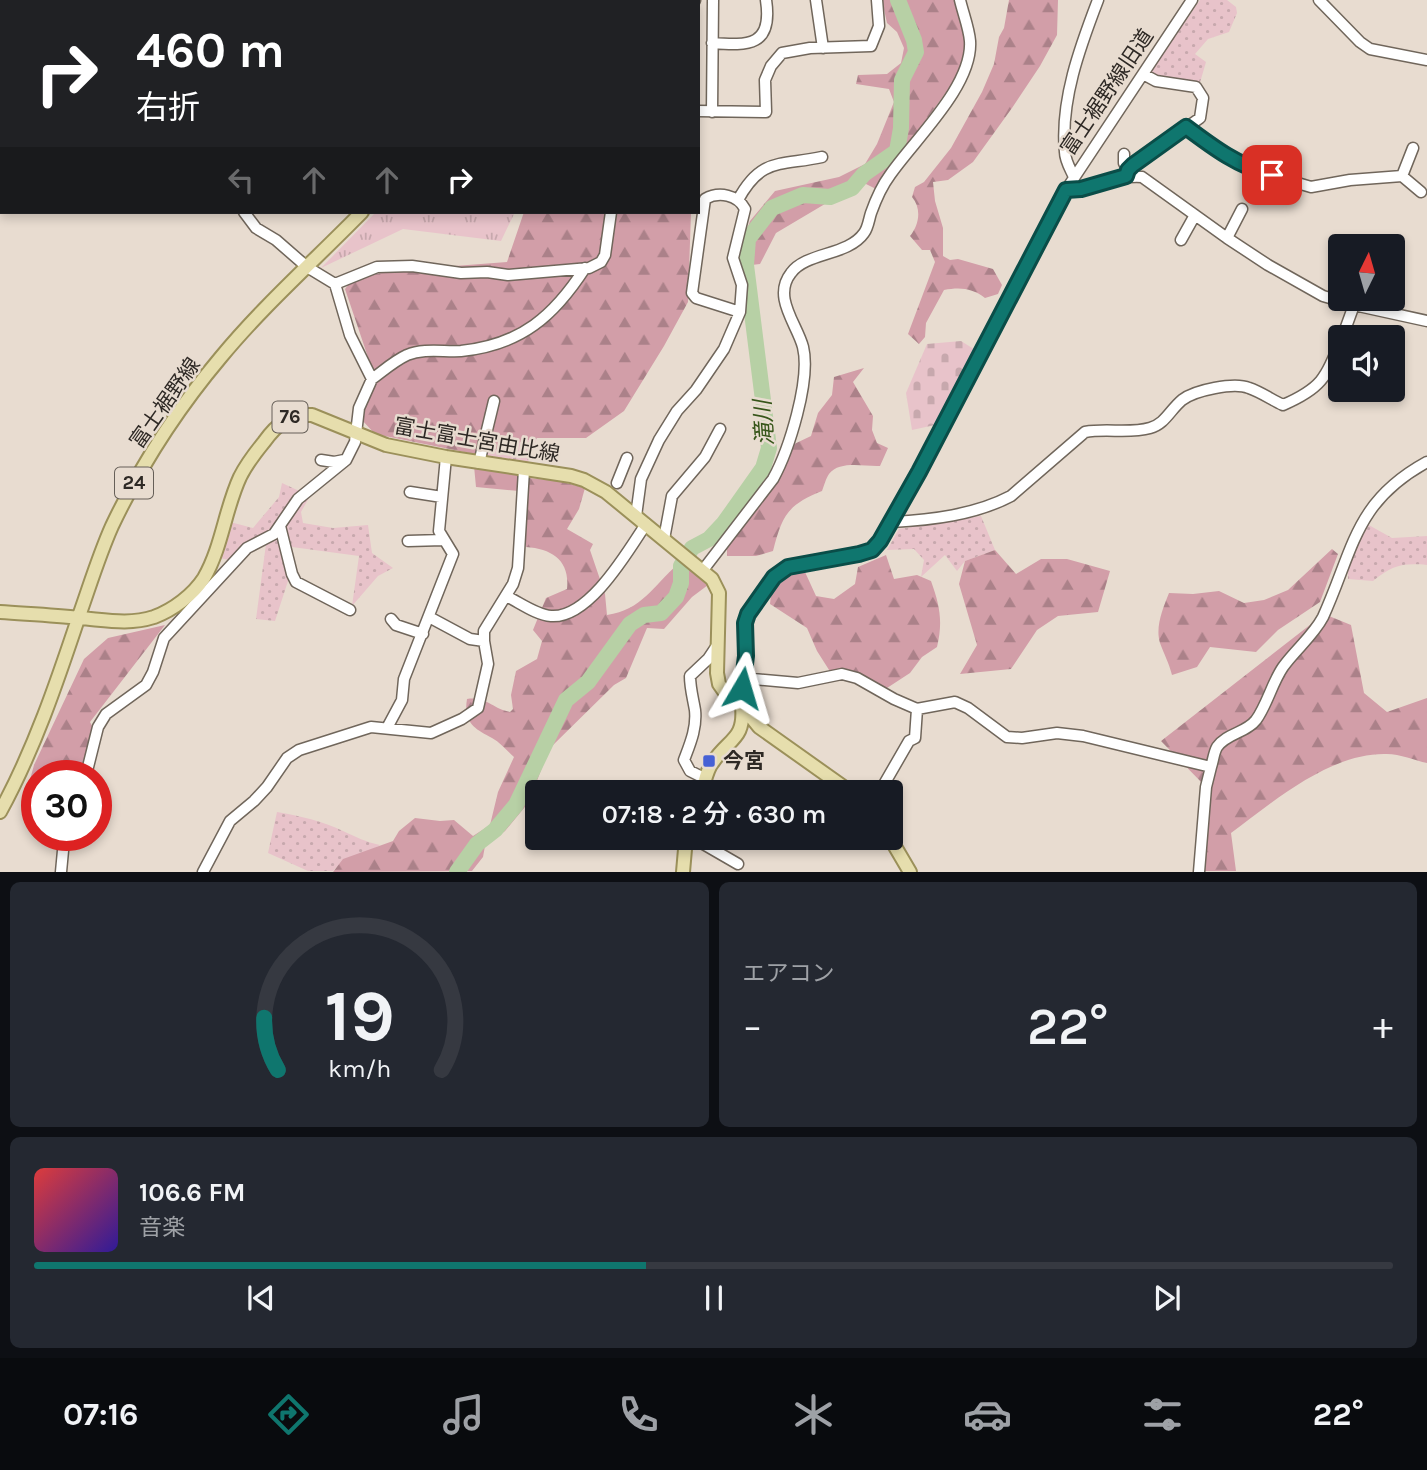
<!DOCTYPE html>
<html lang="ja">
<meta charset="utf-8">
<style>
:root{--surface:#171b24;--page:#242831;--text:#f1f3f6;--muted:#9ea1a6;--line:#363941;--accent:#0f766e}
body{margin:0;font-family:Karla,"Noto Sans JP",sans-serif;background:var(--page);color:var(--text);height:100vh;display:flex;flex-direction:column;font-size:26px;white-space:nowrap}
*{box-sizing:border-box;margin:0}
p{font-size:23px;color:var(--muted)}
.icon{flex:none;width:38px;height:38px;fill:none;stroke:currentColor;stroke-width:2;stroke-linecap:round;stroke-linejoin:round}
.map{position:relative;height:872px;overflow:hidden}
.sheet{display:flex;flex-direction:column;gap:10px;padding:10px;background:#0d0f14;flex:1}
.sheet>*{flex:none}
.hud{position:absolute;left:0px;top:0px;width:700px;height:214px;box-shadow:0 4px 10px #0003;background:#202124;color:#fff;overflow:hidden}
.needle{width:46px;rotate:5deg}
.fabs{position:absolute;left:1328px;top:234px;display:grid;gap:14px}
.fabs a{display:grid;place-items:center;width:77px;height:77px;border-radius:7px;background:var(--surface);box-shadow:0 4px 10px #0003;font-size:35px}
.speed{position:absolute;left:21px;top:760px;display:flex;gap:14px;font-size:35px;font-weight:700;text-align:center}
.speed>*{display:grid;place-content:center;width:91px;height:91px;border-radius:50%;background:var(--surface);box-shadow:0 4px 10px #0003;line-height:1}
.speed .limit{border:10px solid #d22;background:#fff;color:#111}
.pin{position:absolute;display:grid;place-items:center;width:60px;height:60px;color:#fff;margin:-30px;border-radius:14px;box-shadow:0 4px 10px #0006}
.me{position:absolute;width:77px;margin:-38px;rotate:7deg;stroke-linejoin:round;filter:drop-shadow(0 0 5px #0008)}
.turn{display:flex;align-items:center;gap:24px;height:147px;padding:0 21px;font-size:32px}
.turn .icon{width:91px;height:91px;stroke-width:2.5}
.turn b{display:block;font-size:49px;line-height:60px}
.lanes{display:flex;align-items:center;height:66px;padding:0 21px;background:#0003;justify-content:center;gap:35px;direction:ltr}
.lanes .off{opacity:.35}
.big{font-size:52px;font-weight:600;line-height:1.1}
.sheet .tile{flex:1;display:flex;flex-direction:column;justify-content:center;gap:10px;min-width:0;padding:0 24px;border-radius:10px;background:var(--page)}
.sheet .dial{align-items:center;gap:0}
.dial svg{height:182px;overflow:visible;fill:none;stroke:var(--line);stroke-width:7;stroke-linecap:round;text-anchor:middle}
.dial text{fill:var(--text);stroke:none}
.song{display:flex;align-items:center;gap:21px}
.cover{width:84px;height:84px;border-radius:10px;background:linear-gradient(135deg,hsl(0 70% 55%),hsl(250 70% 35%))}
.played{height:7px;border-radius:4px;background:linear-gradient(90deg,var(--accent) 45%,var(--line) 45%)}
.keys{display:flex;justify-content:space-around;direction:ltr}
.heat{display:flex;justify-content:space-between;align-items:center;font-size:38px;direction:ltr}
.sheet .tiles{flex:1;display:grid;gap:10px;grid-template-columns:1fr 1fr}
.tile:last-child{grid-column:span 2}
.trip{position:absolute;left:525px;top:780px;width:378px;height:70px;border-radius:7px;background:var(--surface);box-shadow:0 4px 10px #0003;font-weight:600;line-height:70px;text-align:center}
.dock{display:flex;height:112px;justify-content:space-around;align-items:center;background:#090b0e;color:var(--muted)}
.dock .icon{width:49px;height:49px}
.dock .selected{color:var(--accent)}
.dock b{font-size:32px;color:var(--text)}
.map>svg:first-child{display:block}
.grass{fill:url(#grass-dots)}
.forest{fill:url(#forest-firs)}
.cemetery{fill:url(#cemetery-stones)}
.park{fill:url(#park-tufts)}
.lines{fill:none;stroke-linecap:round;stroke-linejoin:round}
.river{stroke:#b7d0a5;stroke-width:16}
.minor-casing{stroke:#70665b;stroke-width:13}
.major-casing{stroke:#9b905a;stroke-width:16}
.minor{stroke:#fff;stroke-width:10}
.major{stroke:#e6dead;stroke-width:12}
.route-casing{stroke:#0a4d48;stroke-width:18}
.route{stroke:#0f766e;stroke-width:12}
.poi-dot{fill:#4661d5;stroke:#e8dcd0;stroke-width:2.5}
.labels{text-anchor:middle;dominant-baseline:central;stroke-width:5;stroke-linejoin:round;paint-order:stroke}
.shield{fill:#e8dcd0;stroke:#665f58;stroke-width:2}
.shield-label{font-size:19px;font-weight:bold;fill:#2e2925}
.street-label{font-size:21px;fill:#2e2925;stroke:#e8dcd0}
.poi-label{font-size:21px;font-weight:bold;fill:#2e2925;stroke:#e8dcd0;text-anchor:start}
.water-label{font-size:23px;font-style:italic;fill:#365519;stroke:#e8dcd0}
</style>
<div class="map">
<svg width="1427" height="872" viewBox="0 0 1427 872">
<defs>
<pattern id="grass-dots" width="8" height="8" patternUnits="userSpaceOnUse" patternTransform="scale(1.75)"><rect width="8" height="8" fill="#e8c3ca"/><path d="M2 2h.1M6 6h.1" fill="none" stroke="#c7a8ad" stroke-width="1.8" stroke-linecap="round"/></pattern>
<pattern id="forest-firs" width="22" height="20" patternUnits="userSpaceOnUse" patternTransform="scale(1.75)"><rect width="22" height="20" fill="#d29ea8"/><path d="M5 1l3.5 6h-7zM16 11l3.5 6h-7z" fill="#ab8189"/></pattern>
<pattern id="cemetery-stones" width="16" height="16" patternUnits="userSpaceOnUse" patternTransform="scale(1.75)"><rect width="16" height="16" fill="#e8c3ca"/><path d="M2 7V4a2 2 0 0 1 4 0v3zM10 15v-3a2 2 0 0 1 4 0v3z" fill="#c7a8ad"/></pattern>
<pattern id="park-tufts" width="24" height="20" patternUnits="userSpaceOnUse" patternTransform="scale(1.75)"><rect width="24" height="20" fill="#e8c3ca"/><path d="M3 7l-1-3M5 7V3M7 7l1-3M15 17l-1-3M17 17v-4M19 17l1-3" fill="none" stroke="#c7a8ad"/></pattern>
</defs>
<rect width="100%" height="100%" fill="#e8dcd0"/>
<path class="grass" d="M1200,0H1227L1236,7L1237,13L1229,32L1208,39L1195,54L1206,62L1199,86L1149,75Z
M529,438H537L528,462L480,456Z
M282,483L310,496L301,512L303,523L333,528L368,525L372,553L393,568L378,576L352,606L359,556L292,547L288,581L275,621L256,619L266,544L249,551L238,562L220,558L230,522L253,528L279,497Z
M981,516L995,550L965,561L957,571L945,555L921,577L924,560L914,549L887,550L899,529Z
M1367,524L1392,538L1427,536V565C1402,563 1393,565 1373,581L1348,579V560Z
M277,812C300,816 323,821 343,831C356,837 366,842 380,845C361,858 348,853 333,871H308L268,853Z"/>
<path class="forest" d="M345,0H454L455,2H344Z
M882,0H957L967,41L968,62L876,189L862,182L776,233L760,264L743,266L737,258L750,221L775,191L839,177L865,164L877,144L894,102L889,89L856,84L858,75L887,74L901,63L904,48L897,32L887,23Z
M1009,0H1058L1057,35L1040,66L1012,108L973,162L948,180L933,182L935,201L943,228V256L950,260L958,259L993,269L1002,285L998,294L985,298C972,288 960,287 944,290L926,323L925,337L919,344L908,334L935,262L930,250H922L910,236C919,225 922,209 912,197L915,187L924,182L951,148L982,92L994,64L999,37L1004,28Z
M524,212H691L688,302L664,346L624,411L586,438H534L479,455L375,434L361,419L376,381L345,289L352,280L389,271L507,262Z
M864,368L853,382L873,416L872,430L877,443L888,448L880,466C865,467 840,460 829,474C826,478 824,486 822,491C787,505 782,516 773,551L756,556H727V549L734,533L790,446L811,436L818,413L832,395L834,377Z
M474,466L521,473L519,491L476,487Z
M529,478L559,481L585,488L579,509L567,529L593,544L590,550L605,594L607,615C642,610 653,586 677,565L697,573L708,585L692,597L664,629L647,628L626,678L614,685L549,749L529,802L505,831L485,846L483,857L472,871L333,872L343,859L393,841L399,831L415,818L440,821L454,820L473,836L490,825L498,792L514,757C507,751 501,743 492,738C475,729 463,723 467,699C486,696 493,709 510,712L513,709L511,695L516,671L537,659L542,641L533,630L546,598L567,589C570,561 553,549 526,547L524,529Z
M1332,549L1338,554L1320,602L1278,630L1256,652L1210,647L1197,667L1172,675C1169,663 1164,654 1160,643C1155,627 1163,608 1169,593L1193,594L1219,591L1244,603L1264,600L1288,590Z
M995,550L1016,574L1041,559H1067L1110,571L1098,612L1058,616L1037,630L1011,669L960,674L977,645L959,584L965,561Z
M886,555L894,579L917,575L931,581C940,606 943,622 937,647L922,657L910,673L887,688L831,673L817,651L807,628L770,604L772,584L790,571L805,572L816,596L834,599L855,584L858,567Z
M1324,614L1351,625L1364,693L1387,712L1427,698V763C1414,760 1398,753 1384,754C1329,754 1274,801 1231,833L1236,871H1200L1206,787L1161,741Z
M165,625L90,722L99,739L79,775H37V789L28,787L34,765L84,659L108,638Z"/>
<path class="cemetery" d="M961,341L977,351L935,425L912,430L906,393L927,344Z"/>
<path class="park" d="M376,212H515L501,241L403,229L321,268Z"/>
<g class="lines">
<path class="river" d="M457,872L477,844L495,830L516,805L566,700L588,682L630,624L644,615L661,613L676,597L681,583V566L692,548L709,539L724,523L763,468L769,448L746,265L748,239L772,208L803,195L830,197L852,188L864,174L897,151L901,128L902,80L916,52L914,40L898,0"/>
<defs>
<path id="minor" d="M153,0L154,2
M816,0L823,48
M1319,0L1360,42L1370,49L1427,60
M125,2L126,0
M694,2L695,0
M712,43C749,46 773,46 766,0
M0,67L2,65
M698,111L766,112L765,80L771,66L782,53L810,48L871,46L879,26L877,0
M712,112L713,0
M1187,127L1229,159L1250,169L1311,187L1350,180L1402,176L1421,192
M1124,154V163L1128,170
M1126,176L1128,170L1133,165L1200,118L1203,98L1196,87L1156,81L1143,74
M1402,176L1413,148
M1074,177C1071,170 1065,161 1065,152C1060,101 1080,47 1098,0
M1066,190C1092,188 1115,175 1142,177L1227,238L1268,265L1323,296L1354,305L1427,321
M738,200C761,157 780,166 822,157
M1227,238L1242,209
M1181,240L1195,215
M335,284L377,267L412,266L461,273L487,272L508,275L589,268L601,262L605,255L611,212
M1342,338L1354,305
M372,379C383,371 394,361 407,355C424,348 443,352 461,351C521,345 554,316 585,268
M321,460L334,462L344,460
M479,463L494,401
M617,483L627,458
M410,492L442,497
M636,516L641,479L659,440L677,411L696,390L724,349L740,312L742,285L733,258L745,209C738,195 719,191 705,199L692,293L696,298L740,312
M892,522C931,520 975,515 1011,496L1085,432C1107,428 1129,434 1150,428C1165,424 1170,410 1182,400C1195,390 1234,382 1249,388C1261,392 1272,400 1283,405C1320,389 1327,378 1340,341
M280,526L292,574L296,582L350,610
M664,539L672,496L705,457L720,429
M408,541L443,540
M703,570L773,479C789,450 811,380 803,347C797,324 772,297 791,273C806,252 848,256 864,233C868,228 869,219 871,213C876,199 881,187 890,175C914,140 973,86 970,41C969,28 963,13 960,0
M506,596C519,602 536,615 551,616C589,619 628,551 646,524
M429,617L470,639L484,641
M391,619L396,625L423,634
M743,678L798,683L842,674L857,678L894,699L917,709L955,702L968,708L1007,737L1022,738L1057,733L1083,736L1211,767L1206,787L1199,872
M742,706L746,656L745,623L748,614L774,577L788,567L859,554L872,549L880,541L919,472L1066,190L1192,0
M387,728L402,700L404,679L453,554L439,531L446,457
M1211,767C1213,761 1214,752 1217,747C1227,733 1246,733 1256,720C1267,705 1272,683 1283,667C1295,650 1313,636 1323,617C1354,549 1354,502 1427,462
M86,775L98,727L106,714L146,685L153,672L164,638L247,548L274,534L298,499L346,460L355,442L359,408L372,379L350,335L335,284L307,267L276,240L256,228L244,212
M706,779L690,771L684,760C690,744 697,728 695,710C693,698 690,688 690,676L708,659L718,644
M879,793L909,741L915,738L917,709
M693,838L738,864
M61,872L64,840L67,835
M203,872L230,821L254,801L267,787L287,758L299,750L371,727L431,733L462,719L478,708L488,664L484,641V631L513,584L518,568L524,470"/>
<path id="major" d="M574,2L576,0
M0,612C27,614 53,615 80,618C106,620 129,625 154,617C173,610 193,595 204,578C222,547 225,509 240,477C246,465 255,453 264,442C277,424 289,414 312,415L386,445L446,457L571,476L584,480L606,492L712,579L719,593L717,673L719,684L726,694L742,706L759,727L852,793
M701,793C705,783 706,770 713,762C729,738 745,740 742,706
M0,812C34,750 57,682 79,616C90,585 99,555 112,526C141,465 178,408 221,357C264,305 315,260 362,212
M890,838L910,872
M683,872L686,838"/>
</defs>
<use href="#minor" class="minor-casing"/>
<use href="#major" class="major-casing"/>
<use href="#minor" class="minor"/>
<use href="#major" class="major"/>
</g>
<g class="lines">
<defs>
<path id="route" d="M742,688L746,656L745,623L748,614L774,577L788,567L859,554L872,550L880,541L919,472L1066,190L1081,189L1126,176L1128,170L1133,165L1186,127C1214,148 1238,166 1272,175"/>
</defs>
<use href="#route" class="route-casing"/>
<use href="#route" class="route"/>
</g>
<rect class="poi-dot" x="702" y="754" width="14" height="14" rx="3.5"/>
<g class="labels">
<g class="shield">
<rect x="272.5" y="401.5" width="35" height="31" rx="5"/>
<rect x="115" y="467.5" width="38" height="31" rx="5"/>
</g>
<g class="shield-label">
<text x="290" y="417">76</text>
<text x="134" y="483">24</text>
</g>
<g class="street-label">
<text transform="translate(1107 92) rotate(-56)">富士裾野線旧道</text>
<text transform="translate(165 403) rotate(-55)">富士裾野線</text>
<text transform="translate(477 440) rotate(10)">富士富士宮由比線</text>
</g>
<g class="poi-label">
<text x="723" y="761">今宮</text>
</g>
<g class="water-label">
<text transform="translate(764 423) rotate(-94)">滝川</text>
</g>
</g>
</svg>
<div class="fabs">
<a><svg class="needle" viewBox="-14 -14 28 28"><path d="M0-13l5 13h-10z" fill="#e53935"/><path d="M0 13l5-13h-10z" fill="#9ea1a6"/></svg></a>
<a><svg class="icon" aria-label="sound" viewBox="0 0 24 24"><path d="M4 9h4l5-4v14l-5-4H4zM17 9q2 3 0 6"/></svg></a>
</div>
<div class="speed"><div class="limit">30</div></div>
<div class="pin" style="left:1272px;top:175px;background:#d93025"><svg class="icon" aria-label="arrive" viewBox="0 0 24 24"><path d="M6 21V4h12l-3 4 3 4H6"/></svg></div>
<svg class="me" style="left:742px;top:688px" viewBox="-20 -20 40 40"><path d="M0-17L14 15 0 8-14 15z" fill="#0f766e" stroke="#fff" stroke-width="4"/></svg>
<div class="trip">07:18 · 2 分 · 630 m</div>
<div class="hud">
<div class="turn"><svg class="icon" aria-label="right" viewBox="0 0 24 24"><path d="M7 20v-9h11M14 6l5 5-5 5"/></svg><div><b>460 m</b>右折</div></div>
<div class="lanes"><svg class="icon off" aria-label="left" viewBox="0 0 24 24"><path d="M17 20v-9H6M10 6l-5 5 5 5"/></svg><svg class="icon off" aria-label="ahead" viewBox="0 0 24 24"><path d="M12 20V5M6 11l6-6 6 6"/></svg><svg class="icon off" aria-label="ahead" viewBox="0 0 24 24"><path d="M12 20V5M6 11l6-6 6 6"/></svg><svg class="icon" aria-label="right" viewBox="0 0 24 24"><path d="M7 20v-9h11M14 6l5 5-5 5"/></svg></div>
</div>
</div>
<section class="sheet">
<div class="tiles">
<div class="tile dial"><svg viewBox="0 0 100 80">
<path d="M14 69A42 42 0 1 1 86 69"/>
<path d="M14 69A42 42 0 0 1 8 46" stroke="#0f766e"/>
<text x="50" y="56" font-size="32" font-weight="700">19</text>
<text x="50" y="72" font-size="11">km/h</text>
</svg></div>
<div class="tile"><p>エアコン</p>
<div class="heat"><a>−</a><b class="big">22°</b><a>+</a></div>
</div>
<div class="tile">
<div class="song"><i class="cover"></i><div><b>106.6 FM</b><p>音楽</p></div></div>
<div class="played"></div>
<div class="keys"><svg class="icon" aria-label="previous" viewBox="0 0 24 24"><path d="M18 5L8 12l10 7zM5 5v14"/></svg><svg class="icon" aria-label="pause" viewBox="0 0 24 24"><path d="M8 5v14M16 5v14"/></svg><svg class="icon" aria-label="next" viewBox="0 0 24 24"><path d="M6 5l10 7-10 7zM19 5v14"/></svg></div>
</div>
</div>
</section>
<nav class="dock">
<b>07:16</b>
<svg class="icon selected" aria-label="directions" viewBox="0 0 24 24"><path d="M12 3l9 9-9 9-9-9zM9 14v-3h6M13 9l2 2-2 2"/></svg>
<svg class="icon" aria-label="music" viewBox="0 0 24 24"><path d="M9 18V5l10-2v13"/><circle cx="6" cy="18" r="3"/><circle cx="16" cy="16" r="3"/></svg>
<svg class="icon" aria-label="phone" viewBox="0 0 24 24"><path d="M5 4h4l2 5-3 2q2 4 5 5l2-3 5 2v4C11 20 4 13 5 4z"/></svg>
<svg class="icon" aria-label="climate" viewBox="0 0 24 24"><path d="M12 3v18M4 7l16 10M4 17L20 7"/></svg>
<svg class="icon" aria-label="car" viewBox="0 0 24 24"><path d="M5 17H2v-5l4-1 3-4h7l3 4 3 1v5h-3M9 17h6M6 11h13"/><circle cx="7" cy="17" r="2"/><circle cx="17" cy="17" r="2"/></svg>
<svg class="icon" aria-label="filters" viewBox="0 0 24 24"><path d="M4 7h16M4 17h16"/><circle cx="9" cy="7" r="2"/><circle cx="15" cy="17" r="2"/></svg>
<b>22°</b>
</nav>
